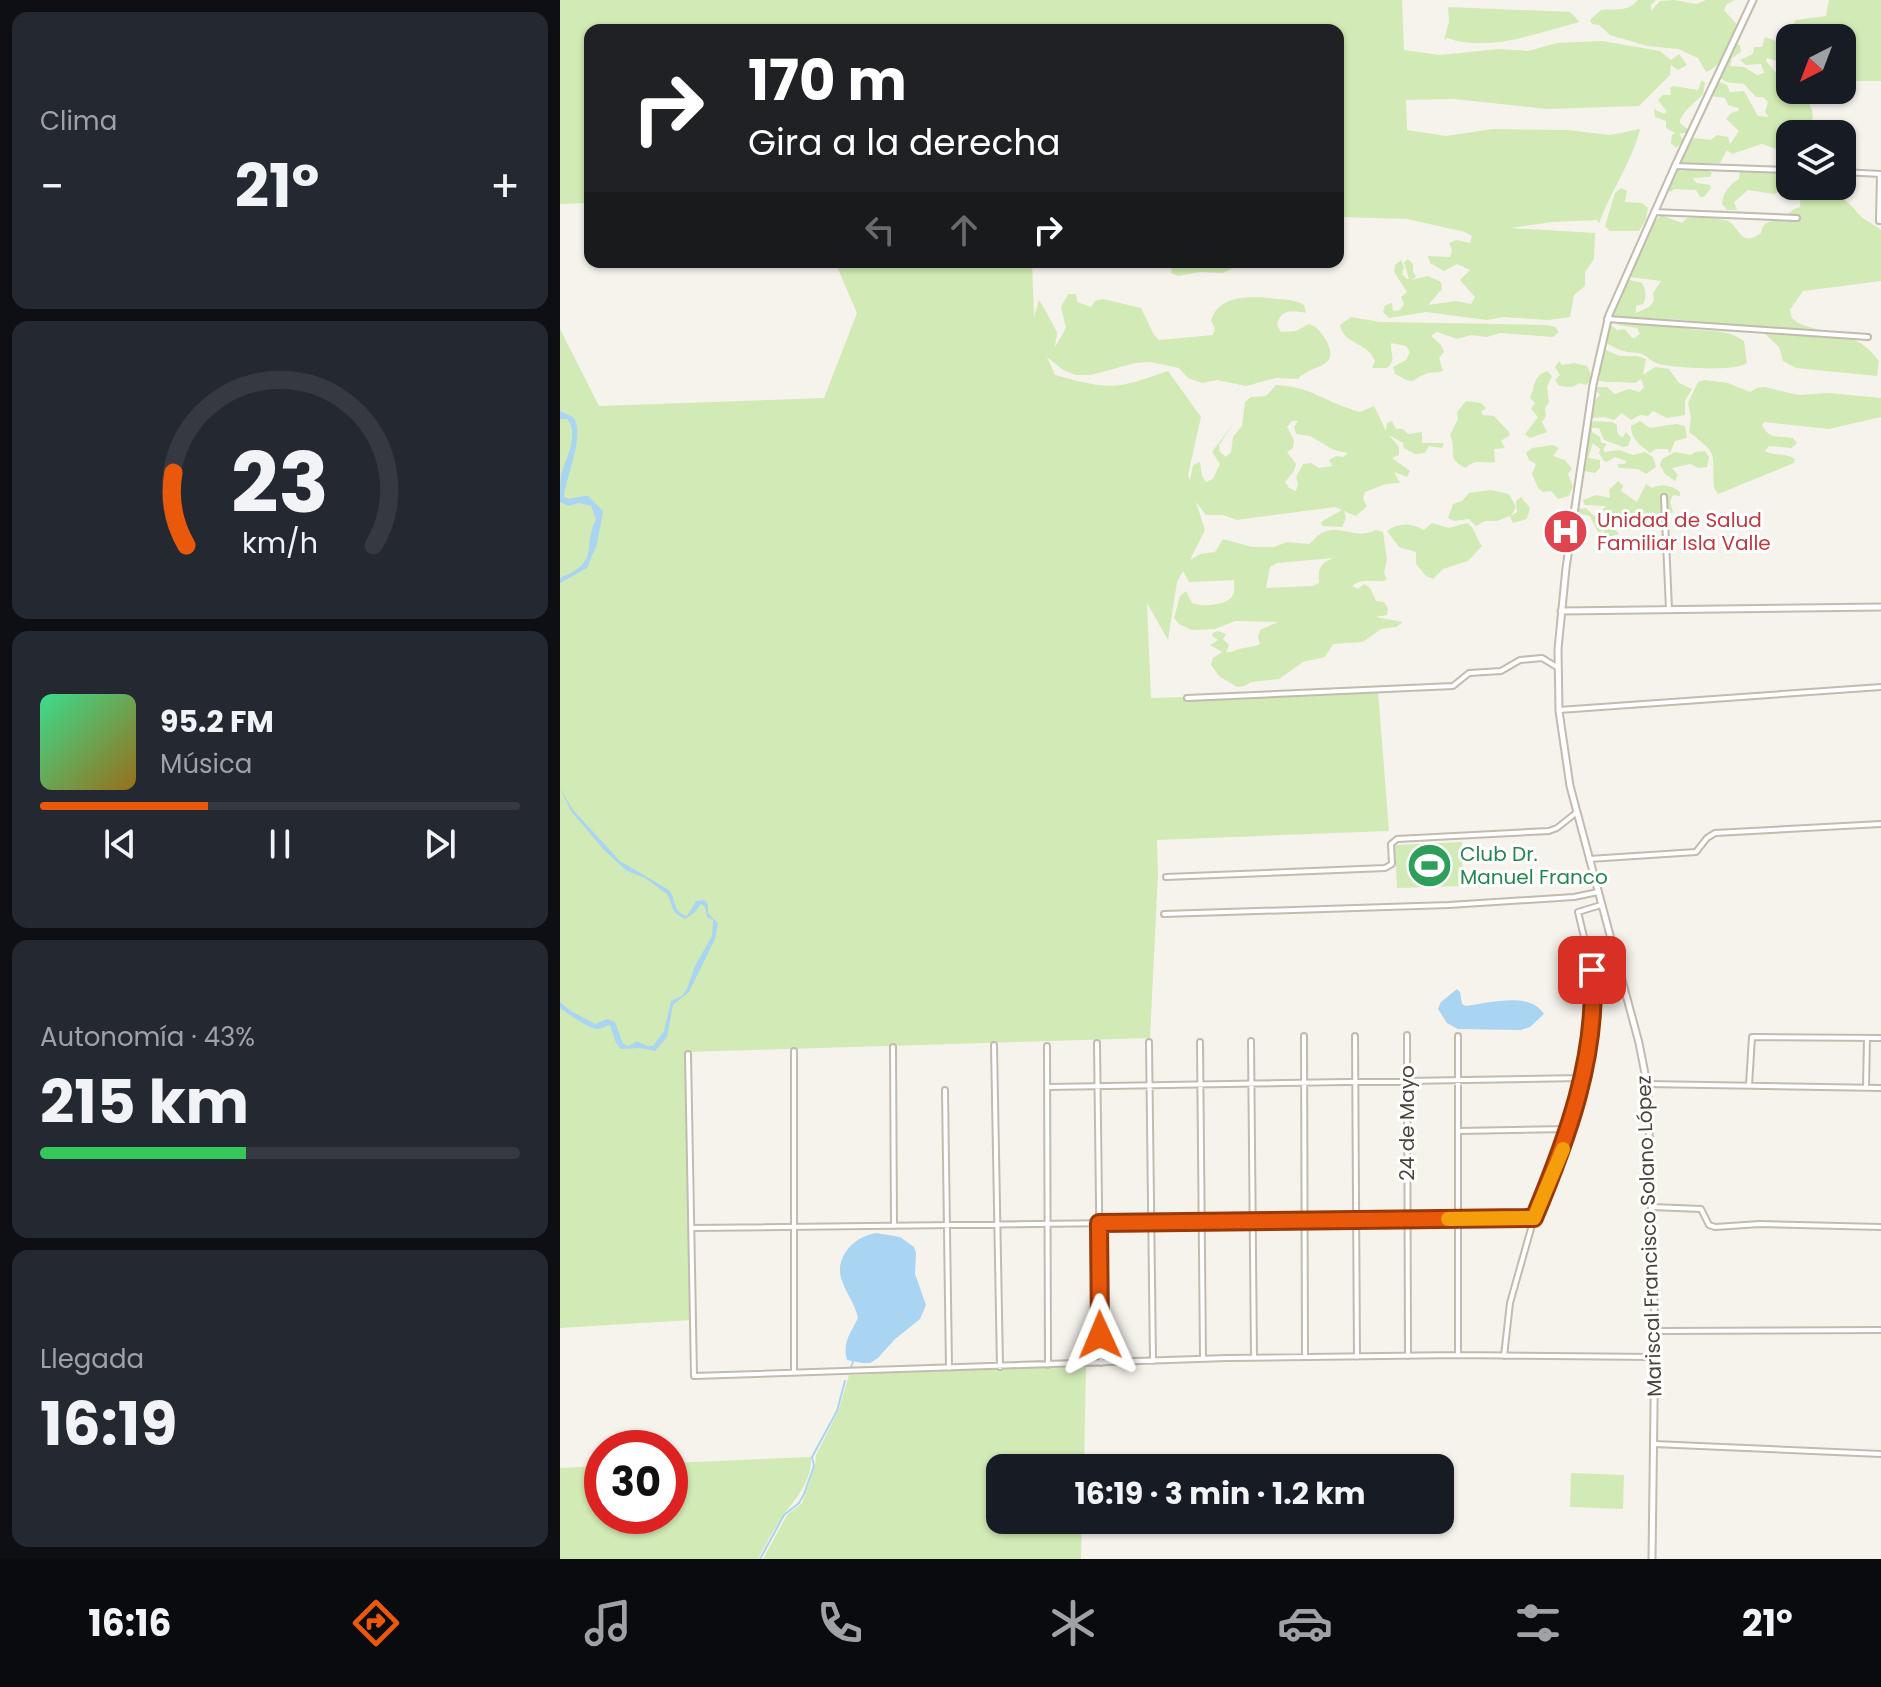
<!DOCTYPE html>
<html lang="es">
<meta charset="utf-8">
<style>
:root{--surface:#171b24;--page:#242831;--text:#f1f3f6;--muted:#9ea1a6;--line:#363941;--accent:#ea580c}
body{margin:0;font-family:Poppins,sans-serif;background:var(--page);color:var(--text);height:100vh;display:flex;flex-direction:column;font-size:30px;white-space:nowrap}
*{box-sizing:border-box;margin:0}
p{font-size:26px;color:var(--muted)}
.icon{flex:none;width:44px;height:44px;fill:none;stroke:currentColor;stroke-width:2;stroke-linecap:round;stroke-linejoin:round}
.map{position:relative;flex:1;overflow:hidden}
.panel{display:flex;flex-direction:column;gap:12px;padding:12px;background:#0d0f14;width:560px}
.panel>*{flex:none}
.top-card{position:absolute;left:24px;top:24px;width:760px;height:244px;border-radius:16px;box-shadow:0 2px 6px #0004;background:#202124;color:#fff;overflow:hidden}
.needle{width:52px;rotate:222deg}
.fabs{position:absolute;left:1216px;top:24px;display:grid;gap:16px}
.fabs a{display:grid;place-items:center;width:80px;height:80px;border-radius:16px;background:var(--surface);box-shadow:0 2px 6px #0004;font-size:40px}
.speed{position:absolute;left:24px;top:1430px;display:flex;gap:16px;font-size:40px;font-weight:700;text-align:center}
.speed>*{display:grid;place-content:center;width:104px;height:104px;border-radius:50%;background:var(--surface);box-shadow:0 2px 6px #0004;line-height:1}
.speed .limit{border:12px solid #d22;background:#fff;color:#111}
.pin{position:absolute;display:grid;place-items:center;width:68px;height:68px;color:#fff;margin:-34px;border-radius:16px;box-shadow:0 4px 12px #0006}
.me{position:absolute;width:88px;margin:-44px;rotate:359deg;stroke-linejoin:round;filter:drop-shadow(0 0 6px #0008)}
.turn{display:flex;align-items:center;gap:28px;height:168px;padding:0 32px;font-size:36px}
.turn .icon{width:104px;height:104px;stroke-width:2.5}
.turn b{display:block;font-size:56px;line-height:68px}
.lanes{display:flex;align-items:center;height:76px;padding:0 32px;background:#0003;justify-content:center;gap:40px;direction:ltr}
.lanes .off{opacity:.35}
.big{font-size:60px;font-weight:700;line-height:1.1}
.panel .widget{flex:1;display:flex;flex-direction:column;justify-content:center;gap:12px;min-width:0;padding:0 28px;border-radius:16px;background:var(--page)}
.panel .dial{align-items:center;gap:0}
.dial svg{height:208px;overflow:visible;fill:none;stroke:var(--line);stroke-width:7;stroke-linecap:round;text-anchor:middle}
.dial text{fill:var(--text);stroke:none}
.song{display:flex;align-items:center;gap:24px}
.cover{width:96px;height:96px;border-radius:12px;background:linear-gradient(135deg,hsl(150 70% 55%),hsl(40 70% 35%))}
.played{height:8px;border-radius:4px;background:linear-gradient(90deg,var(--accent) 35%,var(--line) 35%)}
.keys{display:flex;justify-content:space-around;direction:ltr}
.heat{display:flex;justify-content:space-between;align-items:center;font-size:44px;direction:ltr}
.charge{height:12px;border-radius:6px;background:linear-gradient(90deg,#34c759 43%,var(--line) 0)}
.trip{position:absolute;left:426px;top:1454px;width:468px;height:80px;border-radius:16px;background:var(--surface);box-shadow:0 2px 6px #0004;font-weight:700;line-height:80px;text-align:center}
.menu{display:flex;height:128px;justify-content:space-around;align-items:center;background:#090b0e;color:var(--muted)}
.menu .icon{width:56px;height:56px}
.menu .current{color:var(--accent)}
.menu b{font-size:36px;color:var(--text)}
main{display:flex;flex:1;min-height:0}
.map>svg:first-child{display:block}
.green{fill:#d2eab5;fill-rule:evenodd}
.water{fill:#a9d4f2}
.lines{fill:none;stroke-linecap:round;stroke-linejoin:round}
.stream{stroke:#a9d4f2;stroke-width:2}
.minor-casing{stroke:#c2bbae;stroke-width:8}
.tertiary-casing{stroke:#c2bbae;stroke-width:9}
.minor{stroke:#fff;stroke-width:4}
.tertiary{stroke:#fff;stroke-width:5}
.route-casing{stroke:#983908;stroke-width:20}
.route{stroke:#ea580c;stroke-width:14}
.slow{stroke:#f59e0b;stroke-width:14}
.labels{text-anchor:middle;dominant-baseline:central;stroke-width:6;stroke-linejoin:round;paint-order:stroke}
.health-label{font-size:20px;fill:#be3a42;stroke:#fff;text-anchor:start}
.leisure-label{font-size:20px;fill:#27864d;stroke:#fff;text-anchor:start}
.street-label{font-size:20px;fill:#4b4439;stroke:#fff}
</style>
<main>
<section class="panel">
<div class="widget"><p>Clima</p>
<div class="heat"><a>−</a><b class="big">21°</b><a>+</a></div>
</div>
<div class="widget dial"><svg viewBox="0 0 100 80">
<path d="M14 69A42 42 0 1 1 86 69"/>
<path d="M14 69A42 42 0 0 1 9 41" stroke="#ea580c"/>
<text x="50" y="56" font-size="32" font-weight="700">23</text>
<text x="50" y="72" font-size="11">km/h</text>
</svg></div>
<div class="widget">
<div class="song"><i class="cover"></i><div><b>95.2 FM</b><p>Música</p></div></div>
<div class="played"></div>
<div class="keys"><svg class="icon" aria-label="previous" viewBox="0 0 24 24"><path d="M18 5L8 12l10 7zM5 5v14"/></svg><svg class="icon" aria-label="pause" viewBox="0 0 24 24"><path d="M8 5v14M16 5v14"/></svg><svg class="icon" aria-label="next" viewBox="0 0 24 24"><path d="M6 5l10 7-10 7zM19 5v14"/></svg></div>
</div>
<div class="widget"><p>Autonomía · 43%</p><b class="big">215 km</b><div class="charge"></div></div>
<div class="widget"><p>Llegada</p><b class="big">16:19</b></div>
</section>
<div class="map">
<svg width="1321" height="1559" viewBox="0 0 1321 1559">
<rect width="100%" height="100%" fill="#f6f3ec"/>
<path class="green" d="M0,0H842L844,50L880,55L939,49L968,51L997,43L1042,41L1100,51L1111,60L1119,54L1127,65L1118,70L1111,65L1110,75L1079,106L987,109L894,99L846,100L847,130L886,136L933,129L1007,130L1050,135L1080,129C1072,162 1050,192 1039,224L1037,220L992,222L950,228L1035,233L1034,259L1025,272V286L1014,295L1010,317L988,320L943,317L927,320L866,312L829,318L823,312L825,305L832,303L833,311L840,310L844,304L841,297L847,292L834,272L835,265L841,260L844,267L842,274L847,279H849L844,262L848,259L853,264V271L856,277L851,280L868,276L881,282L882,289L868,305L896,301L911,304L915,297L900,280L910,270L897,264L884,271L870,263L868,256L890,257L892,250L889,243L896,240L910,243L912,236L905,232L847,219L778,217V30H30V203L0,204Z
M1078,0H1096L1091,5V11L1100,1L1114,0L1137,4L1146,0H1175L1167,4L1164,10L1178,26C1168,41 1165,65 1146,72L1138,58L1118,49L1087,46L1050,35L1039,25L1032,24L1030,20L1041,10C1056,8 1067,13 1078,0Z
M1269,0H1321V81H1282V38H1230V50C1224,39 1229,30 1236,20L1266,16Z
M888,7L1010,12L1020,22C978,32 930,53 887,38L884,40L889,22Z
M1205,37L1216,41L1230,54V65L1207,58L1206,61L1221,79L1230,84V90L1241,91C1247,102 1258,112 1250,125L1239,126L1238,134H1230V139L1226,138L1225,132L1223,134L1230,156L1226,154L1224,161L1227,165L1230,162V166L1228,168L1222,164L1219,150L1202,144L1172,154L1167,150L1160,163H1122L1119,160L1122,154L1125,153L1134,138L1151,140L1157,135L1168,137L1170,144L1179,131L1166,119L1171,113L1178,111L1179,108L1168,105L1165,98L1151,96L1150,93L1157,81L1167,85L1170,92L1184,91L1198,116L1209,117L1205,112L1208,102L1203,97H1196L1184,84C1178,83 1168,84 1163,80C1150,71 1168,51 1176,44L1180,45L1181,52L1172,58L1170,66L1184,67L1197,75L1204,73L1201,64L1186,65L1180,60L1193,54L1194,47H1202Z
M1142,80L1145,83L1143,94C1135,103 1126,108 1120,120V123L1131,132L1119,134L1124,140L1116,148L1111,143L1112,135L1115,133L1106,128V121L1095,117L1094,109L1104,114L1107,112L1098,100L1103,95H1111L1110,88L1113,86L1138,90Z
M1116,165L1121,171L1144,168L1152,173L1150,177L1132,178L1137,183L1150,185L1151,188L1144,197H1140L1136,190L1114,189L1111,192L1107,189L1109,181L1114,180H1112Z
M1185,167L1218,173L1220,191L1214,194L1188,190L1174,202L1177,210H1167L1162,204C1162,194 1170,184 1179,179L1180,172Z
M1241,186H1267L1273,196C1289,198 1293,210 1304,219C1310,223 1316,226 1321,230V281L1243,291L1230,310L1232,318L1238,323C1269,336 1297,330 1319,361L1317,376L1236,368L1223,361L1219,347L1203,332L1125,320L1089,318L1078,321C1090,328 1097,326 1109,325C1116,325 1122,328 1129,329C1148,332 1165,328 1184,341L1187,363C1175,372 1116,368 1099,364C1092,362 1088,357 1082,354C1076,352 1069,353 1063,351C1057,349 1052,346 1046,343L1048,336L1046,329L1050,324L1057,330L1065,329L1072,338H1075L1080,334L1077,328L1058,325L1055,322L1074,320L1054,316L1056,302L1053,295L1066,279L1082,283C1086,291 1087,296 1083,304L1076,306V313L1089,307L1094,301L1093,293L1101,281L1071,277L1068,270C1082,254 1086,228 1101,215L1122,223L1127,218C1136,217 1161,218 1168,221C1181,228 1180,248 1201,233C1204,218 1211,224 1222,218C1230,214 1231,209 1240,207Z
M1061,188L1067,191L1065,202L1082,203L1088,208L1086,219L1079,231H1050L1045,226L1055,193Z
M275,262H472L474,317L479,300C482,304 496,330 497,332C497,337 495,342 495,347L506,328L501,307L508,294H516L517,302L531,307L535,301L543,299L581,308L594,335L599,340L653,335L655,328L651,321C659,292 697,297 719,299C729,300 736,300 744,305L746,313C732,310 720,309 717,325L721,332L736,331L749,324C757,327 759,330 764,337C784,369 753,363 738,379L716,378L686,386L657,380L642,383L628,378L619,368L590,362L575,363L531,375H516L503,370L487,357L495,375C551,390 553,390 608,371L641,417L628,475L630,481L633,465L640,462L642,476L646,482L653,479L660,464L652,452L675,421L659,445L660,452L666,457L671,452L673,437L682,426L685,402L691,397L706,396L716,385C750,386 769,404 800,412L814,406L826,431L827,423L832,421L836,429H843L848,434L862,432V443H884L882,448L869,446L865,453L855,454L844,448L843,443L829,435L839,447V455L832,458L850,471L847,477L834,472L840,483L826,484L805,492L803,499L807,506L796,516L784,511L786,518L782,527L762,526L761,522L782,510L775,507L677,520L663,515H646L636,502L645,530L630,560L640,554L655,552L663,539L692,547H714L727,542L749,544C755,540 757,534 764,532C781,525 798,540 816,530L823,532L827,560L824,573L827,580C815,584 804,576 792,586L798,589L804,584L810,588L816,601L824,602L828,608L827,615L815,617L843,622L836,627L821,629L803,642L773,644L765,657L743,662L719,679L691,682L685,686L677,687L659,676L651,665L653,658L662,652L650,645L658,640L652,636L653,633L658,631L666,634L663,639L669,645L666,652H672C681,646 690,649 700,644L698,637L700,630L718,622L675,621L655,629L632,630L619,624L614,618L620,596L626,591L632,603C641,607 667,606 673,595C675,591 674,585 674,580L629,582L623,571L617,582L608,640L587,603L591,698L623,697L624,699L644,698L653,694L818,691L829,831L597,840L598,874L590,1038L126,1052L131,1320L0,1328V329L39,406L264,398L297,313ZM732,421H738L734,427L736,434L750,436L774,450L788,453L783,457L776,456L769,460L772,466L759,468L751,463L743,464L736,477L738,484L736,491L729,488L725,482L734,471L736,464L727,452L733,448L734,440L727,427ZM773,558C759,564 758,569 759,583L752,586L706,588L710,567L717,563Z
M617,262H674L677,266L663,273L640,272L618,276L611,273L612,265Z
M791,317L820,322L987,325L995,327L999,332L993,337L940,333L927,337L911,335L897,339L877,332L871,336L881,345L884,352L879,358L883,371C878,373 873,372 868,373C849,379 859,387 835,374L833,367L846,360L850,352L846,346L831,343C830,354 837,359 827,368H812L815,361C808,342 784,345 780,325Z
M1044,349L1059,356H1077L1086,359L1083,375L1095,367L1109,369L1119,383L1132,389L1125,401V415L1107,418L1093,411L1088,416L1080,415L1071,420L1062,413L1054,420L1044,417L1033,418L1030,415L1032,404L1040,395L1033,387H1047L1055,394L1069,389L1080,392L1084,387L1081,379L1075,383C1063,382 1051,383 1039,381L1040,375L1036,372Z
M999,361L1002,365L1014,363L1027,366L1030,372V381L1026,385L1020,383L1012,387L999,386L995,380L1000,375L995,367Z
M987,371L992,376L987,387L989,402L985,408L986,416L982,422L987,432L970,438L965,434L978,417L971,409L975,403L970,398C976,385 972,377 987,371Z
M1145,380L1168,383L1190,392L1197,388L1204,387L1239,395L1268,393L1321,398V417L1269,429L1204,422L1202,425C1209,440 1219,436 1233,438L1237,443L1232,448L1209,446L1205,451C1216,457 1225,452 1235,459L1234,463L1158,494L1154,488C1151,451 1161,457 1129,432L1131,418L1128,403L1138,382Z
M906,401L921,403L926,408L921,412L923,415L934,416L949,432L950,435L941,441L945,448L934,449L935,462C924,464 914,458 906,468C884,457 898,453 890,435L898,419L897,412Z
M1033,421L1052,422L1057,425V432L1060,436L1063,437L1066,432L1071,438L1068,446L1063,447L1044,440L1039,428H1032V432L1040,437L1041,443L1047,444L1043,449L1045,452L1059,450L1073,455L1085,452L1093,457L1096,467L1086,474L1078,469L1059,468L1057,464H1065L1066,461L1055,457L1047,462L1044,461L1039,453L1040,449L1033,443L1028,458L1040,460V468L1035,473L1024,471C1023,456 1024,435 1033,421Z
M1080,421L1090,428L1116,424L1125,426L1127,438L1115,441L1110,453L1107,449H1096L1090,453C1081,445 1071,440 1071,426Z
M993,445L999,448L993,456L1005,460L1012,469L1008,474L1013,486L1009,496L998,499L991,491L983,492L978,488L972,474L976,464L969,460L966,453L972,448Z
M1145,451L1149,457L1147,467L1139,468L1130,464L1112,468L1118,475L1115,481L1105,474L1100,465L1102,459L1115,452L1131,455L1135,452Z
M1058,481L1063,486L1061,491L1077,502L1086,484L1092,488C1100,483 1114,486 1120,492V496L1113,495L1110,502L1113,512C1105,518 1094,524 1084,521L1069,530L1052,526L1059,534L1044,538V531L1038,532L1030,516L1016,513L1017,505L1021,509L1026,508L1034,516L1040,515L1039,525L1045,529L1049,525L1045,523L1046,518L1051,517L1049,513L1042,511L1046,506L1025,505L1023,500L1036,495L1050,498L1049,490Z
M931,490L949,494L956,507L951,516L957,512L956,501L961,497L970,508L967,519L953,523L950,516L937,521H925L916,526L909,519L894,521L888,518L893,504L902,501L909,493Z
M872,523L889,528L907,523C915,528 916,538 922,546L908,561L883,569L873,579L866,576L856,564V552L839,547L827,531C839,522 852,523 864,530Z
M902,842L903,886L837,888L835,845Z
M526,1365L524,1468H440V1520H522L521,1559H203L227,1515L242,1503L255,1466L256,1455L278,1412L289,1375Z
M251,1457C252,1486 231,1502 217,1525C210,1536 204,1548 198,1559H0V1468L42,1466V1516H110V1463Z
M1011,1473L1064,1475L1063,1509L1010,1507Z"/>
<path class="water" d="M0,411L13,417C26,434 6,475 4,497C9,501 20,495 28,496L43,511L37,544L27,568L0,583V578C42,560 21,551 36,519L31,506L19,503L8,506L0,502C0,493 0,484 1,475C6,458 20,434 7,419H0Z
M0,788L13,810L60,861L109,890C117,900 112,912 127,916L136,901L144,900L148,904V913L158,923L155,939L129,992L113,1005L107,1037L95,1051L80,1048L61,1049L56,1043L50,1025C46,1026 42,1029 37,1029C28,1028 7,1013 0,1008V1002L11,1011L35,1024L47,1019L55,1022L63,1044L69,1046L77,1041L87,1046H93L104,1031L111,1001L122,996L127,989L135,966L152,936L153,920L147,917L145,907L141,904L134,913L125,919C109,911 114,906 107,894L85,878L67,871L44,850L11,811Z
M897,989L900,992L902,1004L906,1006C928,1003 970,991 984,1014L970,1027L961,1030L898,1029L887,1023L878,1009L881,1002Z
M316,1233L340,1237L354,1247L356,1253L355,1274L366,1305L360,1319L334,1340L318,1358L310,1363H302L287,1360C282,1342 291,1333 298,1318C295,1303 285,1292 281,1278C275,1255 296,1236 316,1233Z"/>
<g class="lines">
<path class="stream" d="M291,1367L293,1362
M200,1559L224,1515L239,1503L244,1494L254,1466L252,1457L277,1411L285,1381"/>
<defs>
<path id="minor" d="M1115,166L1230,170
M1282,172L1321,174
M1320,174L1319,221H1321
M1094,212L1237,218
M1047,319L1308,337
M1104,497L1109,609
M627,698L893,686L909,673L941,671L960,660L982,658L997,667
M999,710L1321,687
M1029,859L1136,852L1147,838L1155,833L1321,824
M606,877L825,868L832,864L831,844L837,839L989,831L997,828L1017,812
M604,914L889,905L1014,897L1038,892
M847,1035L848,1356
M744,1036L745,1357
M795,1036L797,1357
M898,1036V1355
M691,1041L694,1358
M589,1042L593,1361
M640,1042L643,1359
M537,1043L541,1363
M434,1045L440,1367
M487,1046L488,1365
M333,1047L334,1226
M128,1054L134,1376L667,1358L898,1355L1095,1357
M1087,1084L1321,1088
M1189,1085L1192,1037L1321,1038
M487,1087L1021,1078
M1306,1087L1307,1038
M385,1090L389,1368
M898,1131L1008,1129
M1092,1207L1141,1209L1149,1225L1155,1227L1200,1224L1321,1227
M133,1228L974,1218
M1095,1331L1321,1330
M944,1356L950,1303L974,1218L1004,1147L1032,1038L1034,1005L1032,970L1018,912L1041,905
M234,1373V1051
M1094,1444L1321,1454"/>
<path id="tertiary" d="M1001,611L1321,607
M1092,1559L1095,1331L1088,1089L1079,1043L1010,786L999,711L998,649L1006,568L1033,385L1049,315L1115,166L1193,0"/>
</defs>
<use href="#minor" class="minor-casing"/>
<use href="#tertiary" class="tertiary-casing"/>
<use href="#minor" class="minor"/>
<use href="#tertiary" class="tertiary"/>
</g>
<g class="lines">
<defs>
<path id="route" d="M540,1335L539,1223L974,1218C1007,1139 1038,1056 1032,970"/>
</defs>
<use href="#route" class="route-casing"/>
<use href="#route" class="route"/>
<path class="slow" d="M888,1219L974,1218L1003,1149"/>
</g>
<defs>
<symbol id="hospital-disc" viewBox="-11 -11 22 22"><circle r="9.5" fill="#e0444e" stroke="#fff"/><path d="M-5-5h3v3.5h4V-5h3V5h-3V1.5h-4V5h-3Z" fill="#fff"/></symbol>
<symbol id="stadium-disc" viewBox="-11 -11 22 22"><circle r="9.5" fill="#2e9e5b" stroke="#fff"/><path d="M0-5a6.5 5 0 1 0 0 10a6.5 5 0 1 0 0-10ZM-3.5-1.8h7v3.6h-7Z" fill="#fff"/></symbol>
</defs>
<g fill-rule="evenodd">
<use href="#hospital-disc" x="980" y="506" width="51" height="51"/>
<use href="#stadium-disc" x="844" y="840" width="51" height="51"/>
</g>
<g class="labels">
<g class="health-label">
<text x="1037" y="520">Unidad de Salud<tspan x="1037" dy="23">Familiar Isla Valle</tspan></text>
</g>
<g class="leisure-label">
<text x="900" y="854">Club Dr.<tspan x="900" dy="23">Manuel Franco</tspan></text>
</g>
<g class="street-label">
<text transform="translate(847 1123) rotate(-90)">24 de Mayo</text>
<text transform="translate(1089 1236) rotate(-92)">Mariscal Francisco Solano López</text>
</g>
</g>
</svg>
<div class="fabs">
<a><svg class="needle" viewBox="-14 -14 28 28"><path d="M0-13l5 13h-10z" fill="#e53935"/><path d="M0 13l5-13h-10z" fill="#9ea1a6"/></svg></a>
<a><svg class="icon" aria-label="layers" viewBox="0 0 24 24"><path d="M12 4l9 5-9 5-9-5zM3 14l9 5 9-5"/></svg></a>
</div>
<div class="speed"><div class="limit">30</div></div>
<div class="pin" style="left:1032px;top:970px;background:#d93025"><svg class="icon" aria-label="arrive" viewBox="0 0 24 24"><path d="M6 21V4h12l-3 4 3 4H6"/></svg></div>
<svg class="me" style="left:540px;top:1335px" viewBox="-20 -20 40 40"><path d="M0-17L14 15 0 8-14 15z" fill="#ea580c" stroke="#fff" stroke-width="4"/></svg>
<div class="trip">16:19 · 3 min · 1.2 km</div>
<div class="top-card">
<div class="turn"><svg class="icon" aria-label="right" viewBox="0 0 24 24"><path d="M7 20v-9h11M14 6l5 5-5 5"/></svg><div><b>170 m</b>Gira a la derecha</div></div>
<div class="lanes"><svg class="icon off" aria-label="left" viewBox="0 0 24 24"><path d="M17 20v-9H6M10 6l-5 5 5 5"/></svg><svg class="icon off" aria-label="ahead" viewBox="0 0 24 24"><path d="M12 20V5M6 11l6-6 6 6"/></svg><svg class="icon" aria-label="right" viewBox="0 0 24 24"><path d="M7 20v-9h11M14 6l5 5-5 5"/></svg></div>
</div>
</div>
</main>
<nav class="menu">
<b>16:16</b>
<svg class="icon current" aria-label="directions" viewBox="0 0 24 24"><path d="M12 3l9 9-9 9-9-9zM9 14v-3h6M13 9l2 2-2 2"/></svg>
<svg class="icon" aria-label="music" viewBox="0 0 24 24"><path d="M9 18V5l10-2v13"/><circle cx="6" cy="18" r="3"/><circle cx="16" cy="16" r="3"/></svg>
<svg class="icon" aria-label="phone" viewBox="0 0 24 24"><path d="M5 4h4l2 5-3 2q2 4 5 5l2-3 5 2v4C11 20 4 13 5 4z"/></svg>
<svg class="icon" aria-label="climate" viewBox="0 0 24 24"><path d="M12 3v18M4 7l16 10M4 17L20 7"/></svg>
<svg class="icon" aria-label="car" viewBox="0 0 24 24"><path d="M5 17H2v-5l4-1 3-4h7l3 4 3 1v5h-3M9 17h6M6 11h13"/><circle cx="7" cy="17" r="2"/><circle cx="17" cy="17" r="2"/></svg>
<svg class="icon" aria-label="filters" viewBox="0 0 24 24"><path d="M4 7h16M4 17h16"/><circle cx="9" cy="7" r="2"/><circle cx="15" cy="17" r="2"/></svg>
<b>21°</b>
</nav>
